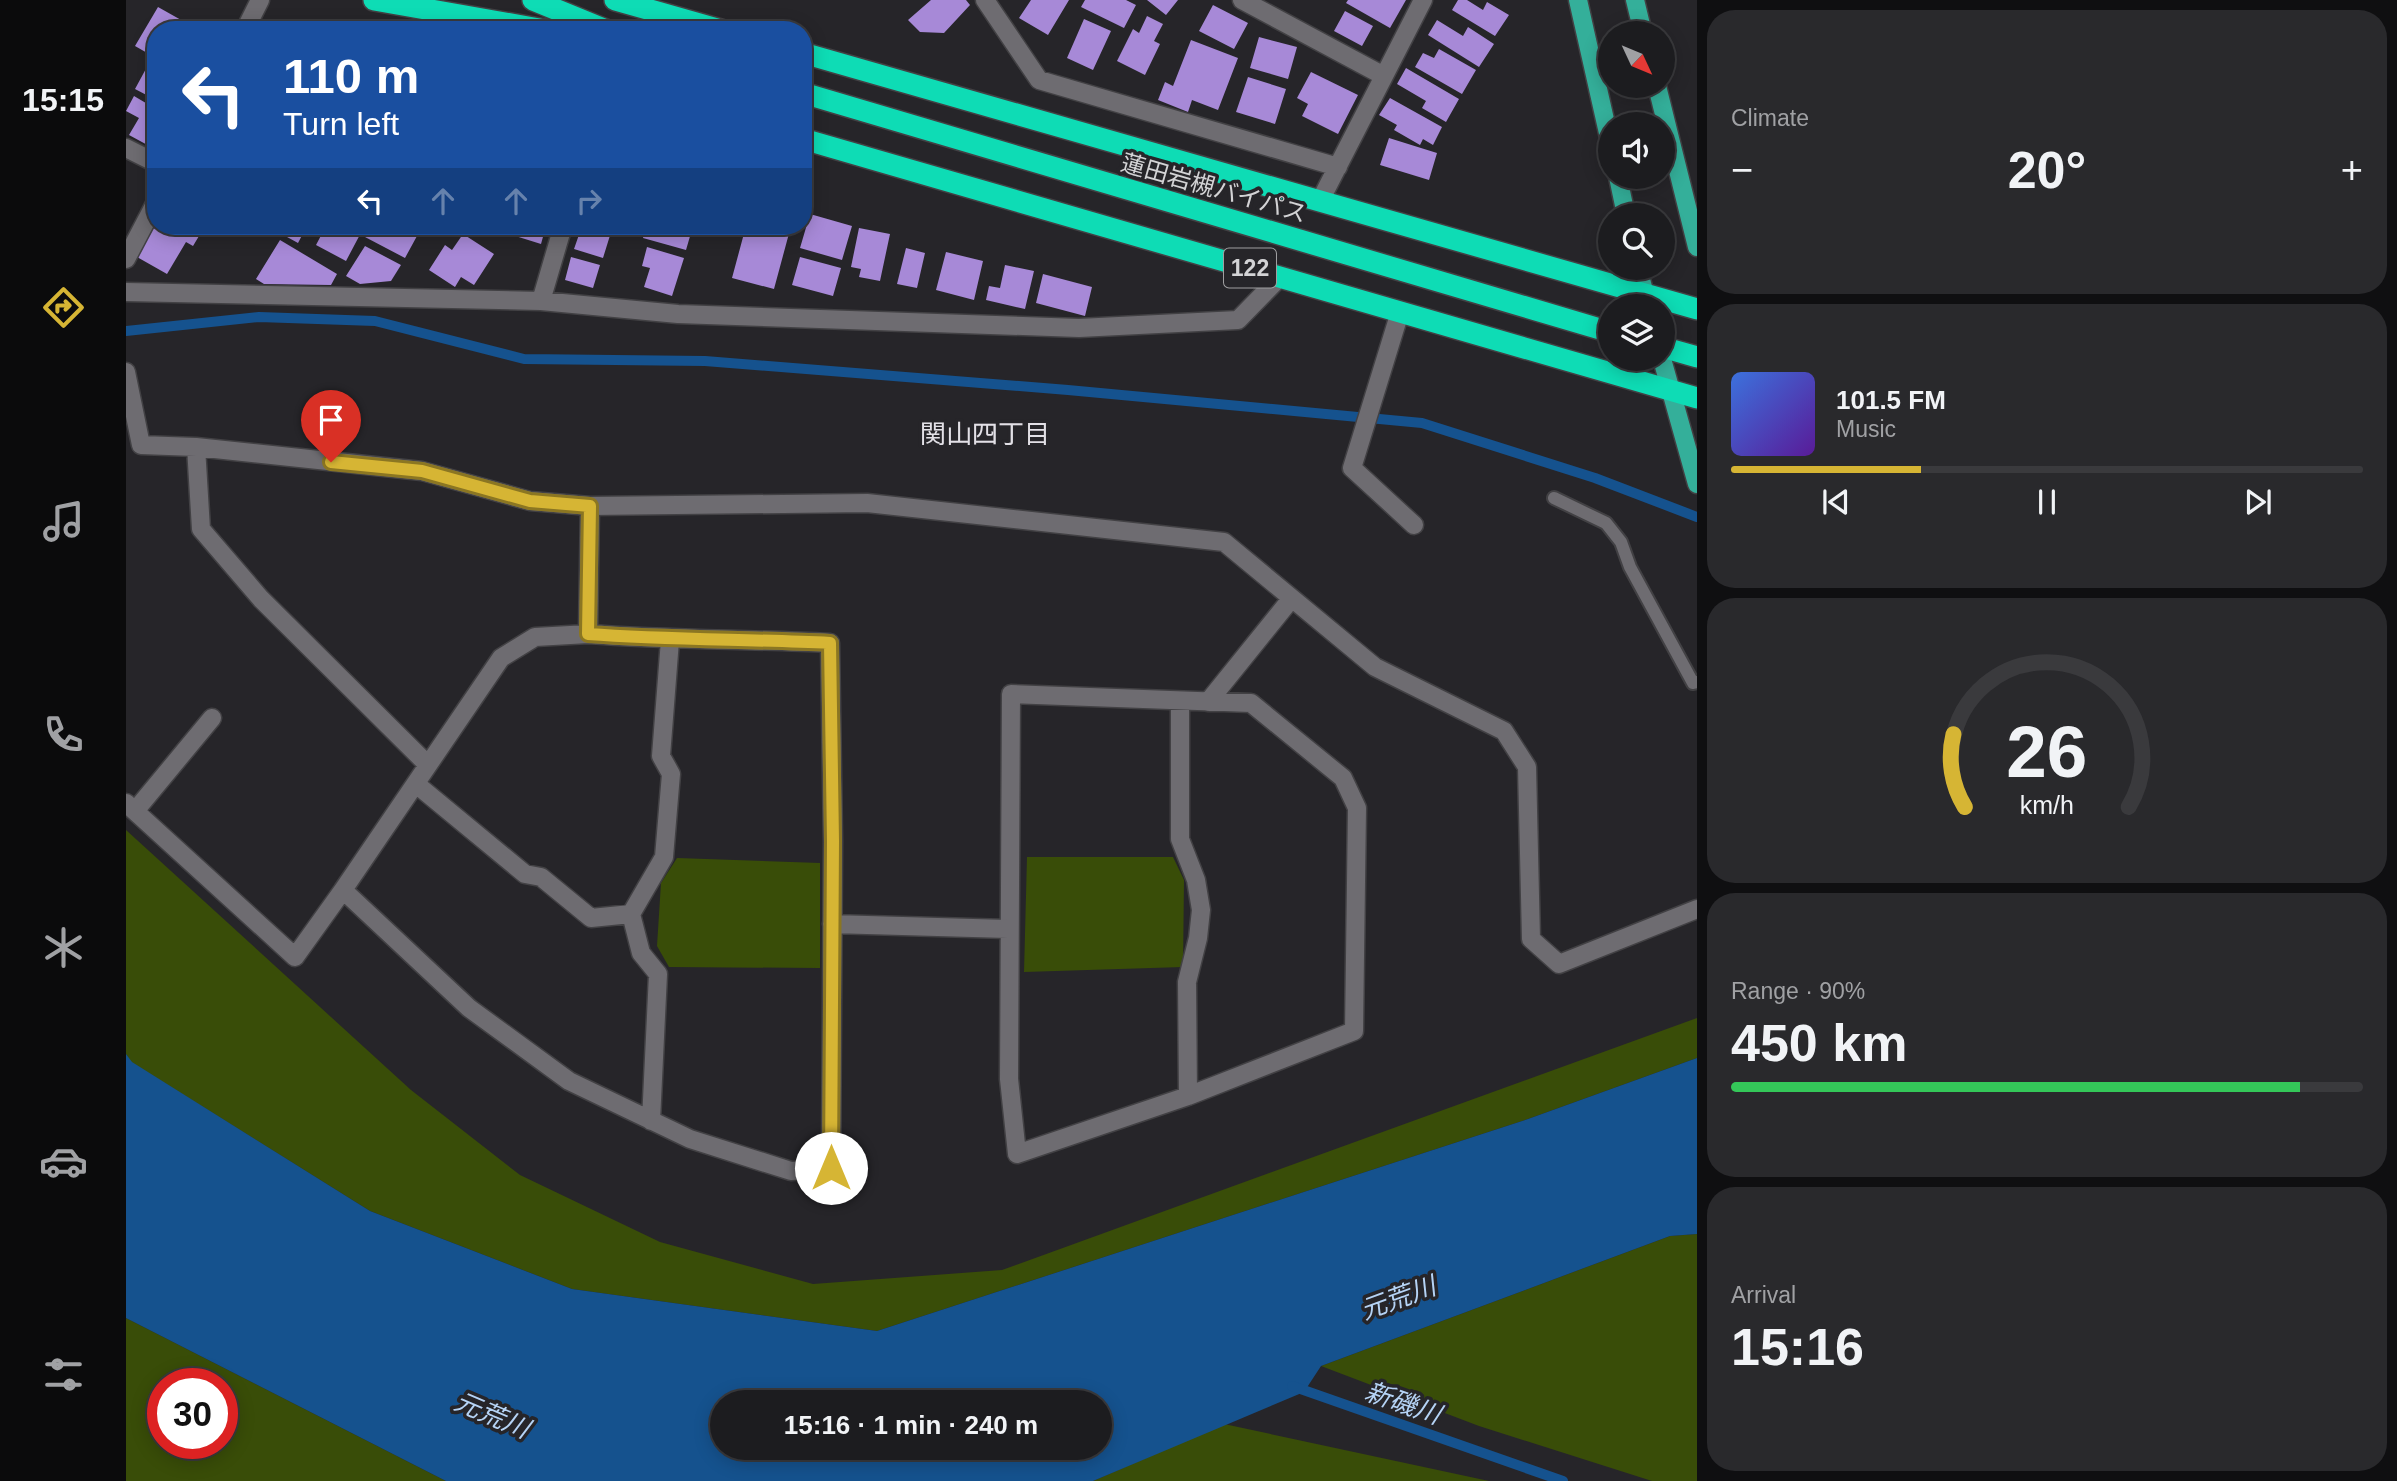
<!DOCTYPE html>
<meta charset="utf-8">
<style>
:root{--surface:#1c1c1f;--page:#29292c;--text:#f1f3f6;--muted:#a0a1a4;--line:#3a3a3d;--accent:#d6b534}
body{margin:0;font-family:Arial,"Noto Sans JP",sans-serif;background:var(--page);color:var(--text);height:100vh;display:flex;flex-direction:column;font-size:26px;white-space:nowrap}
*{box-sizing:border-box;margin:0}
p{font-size:23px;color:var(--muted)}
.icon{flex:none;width:38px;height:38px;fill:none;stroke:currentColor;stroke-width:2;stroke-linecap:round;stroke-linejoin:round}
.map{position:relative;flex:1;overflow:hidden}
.details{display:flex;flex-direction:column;gap:10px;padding:10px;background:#0f0f11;width:700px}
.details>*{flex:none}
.guide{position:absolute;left:21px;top:21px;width:665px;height:214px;border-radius:28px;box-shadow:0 4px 18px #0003,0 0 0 2px var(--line);background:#1a4fa0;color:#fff;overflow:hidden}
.needle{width:46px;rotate:134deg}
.buttons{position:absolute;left:1472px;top:21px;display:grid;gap:14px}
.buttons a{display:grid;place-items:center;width:77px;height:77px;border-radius:50%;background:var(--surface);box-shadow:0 4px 18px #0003,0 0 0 2px var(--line);font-size:35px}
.speed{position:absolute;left:21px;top:1368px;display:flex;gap:14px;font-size:35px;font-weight:700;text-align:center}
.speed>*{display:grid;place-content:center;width:91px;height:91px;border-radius:50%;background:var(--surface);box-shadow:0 4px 18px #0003,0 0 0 2px var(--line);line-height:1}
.speed .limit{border:10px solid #d22;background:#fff;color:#111}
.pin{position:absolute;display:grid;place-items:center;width:60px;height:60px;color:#fff;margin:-72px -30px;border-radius:50% 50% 50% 0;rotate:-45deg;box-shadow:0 0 7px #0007}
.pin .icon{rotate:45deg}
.me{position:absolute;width:77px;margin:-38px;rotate:0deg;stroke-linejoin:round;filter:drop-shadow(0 0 5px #0008)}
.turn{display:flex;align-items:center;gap:24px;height:147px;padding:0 21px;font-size:32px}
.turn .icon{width:91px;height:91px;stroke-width:2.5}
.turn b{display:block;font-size:49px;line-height:60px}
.lanes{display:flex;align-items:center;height:66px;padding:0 21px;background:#0003;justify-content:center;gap:35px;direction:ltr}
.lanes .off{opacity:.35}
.big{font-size:52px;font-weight:700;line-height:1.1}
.details .card{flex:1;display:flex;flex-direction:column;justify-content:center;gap:10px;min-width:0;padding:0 24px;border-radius:28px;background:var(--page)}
.details .dial{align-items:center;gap:0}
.dial svg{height:182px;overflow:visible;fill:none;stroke:var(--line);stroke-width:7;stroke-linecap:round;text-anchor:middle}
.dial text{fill:var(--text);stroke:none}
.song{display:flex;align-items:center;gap:21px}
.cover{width:84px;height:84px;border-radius:10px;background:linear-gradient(135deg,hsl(220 70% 55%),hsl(270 70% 35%))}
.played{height:7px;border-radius:4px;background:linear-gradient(90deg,var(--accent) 30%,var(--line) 30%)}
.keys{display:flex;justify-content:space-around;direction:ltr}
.heat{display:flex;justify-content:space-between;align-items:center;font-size:38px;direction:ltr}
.charge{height:10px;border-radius:5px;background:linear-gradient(90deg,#34c759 90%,var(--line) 0)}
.trip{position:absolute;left:584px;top:1390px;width:402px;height:70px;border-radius:35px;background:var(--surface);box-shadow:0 4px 18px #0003,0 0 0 2px var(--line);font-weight:700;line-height:70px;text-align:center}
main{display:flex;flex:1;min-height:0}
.tabs{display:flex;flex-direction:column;width:126px;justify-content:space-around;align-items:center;background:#0b0b0c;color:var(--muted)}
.tabs .icon{width:49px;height:49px}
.tabs .on{color:var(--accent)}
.tabs b{font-size:32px;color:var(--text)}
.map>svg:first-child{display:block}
.green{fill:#394d08;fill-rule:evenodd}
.water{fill:#15528e;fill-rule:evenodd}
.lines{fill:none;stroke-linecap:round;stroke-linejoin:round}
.stream{stroke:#15528e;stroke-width:10}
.building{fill:#a789d7}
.lane-casing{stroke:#424144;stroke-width:16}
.street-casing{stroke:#424144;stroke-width:21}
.primary-casing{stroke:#424144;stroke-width:21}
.highway-casing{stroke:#424144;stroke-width:24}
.lane{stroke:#6e6c71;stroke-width:12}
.street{stroke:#6e6c71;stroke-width:18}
.primary{stroke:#34af9a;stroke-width:18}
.highway{stroke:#0edcb5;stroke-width:21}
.route-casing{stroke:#8b7622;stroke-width:18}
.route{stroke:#d6b534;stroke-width:12}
.labels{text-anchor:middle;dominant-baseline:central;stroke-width:7;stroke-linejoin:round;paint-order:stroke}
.shield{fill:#262529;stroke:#9f9fa1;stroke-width:2}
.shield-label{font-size:23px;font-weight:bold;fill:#d3d3d5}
.street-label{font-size:24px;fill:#d3d3d5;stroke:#262529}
.neighbourhood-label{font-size:26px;fill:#e2e0e6;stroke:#262529}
.water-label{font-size:26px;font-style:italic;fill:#b5d3f5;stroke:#262529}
</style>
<main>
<nav class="tabs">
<b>15:15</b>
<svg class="icon on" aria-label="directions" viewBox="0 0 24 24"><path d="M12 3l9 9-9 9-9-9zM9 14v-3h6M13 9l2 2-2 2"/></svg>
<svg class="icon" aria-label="music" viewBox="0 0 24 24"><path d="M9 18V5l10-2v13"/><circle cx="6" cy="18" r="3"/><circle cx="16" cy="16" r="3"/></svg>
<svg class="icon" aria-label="phone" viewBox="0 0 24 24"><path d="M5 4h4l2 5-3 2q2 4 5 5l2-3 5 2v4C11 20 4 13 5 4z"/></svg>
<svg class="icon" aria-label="climate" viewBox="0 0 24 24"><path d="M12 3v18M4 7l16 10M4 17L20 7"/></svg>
<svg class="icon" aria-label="car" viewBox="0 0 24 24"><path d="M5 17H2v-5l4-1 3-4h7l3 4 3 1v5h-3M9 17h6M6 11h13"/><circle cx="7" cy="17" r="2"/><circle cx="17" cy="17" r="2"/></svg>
<svg class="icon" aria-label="filters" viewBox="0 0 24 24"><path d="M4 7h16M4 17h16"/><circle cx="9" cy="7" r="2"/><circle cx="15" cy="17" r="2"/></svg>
</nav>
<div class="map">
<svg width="1571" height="1481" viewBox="0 0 1571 1481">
<rect width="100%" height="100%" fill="#262529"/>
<path class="green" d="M0,830L285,1090L394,1175L534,1242L687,1284L876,1270L1571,1018V1058L1402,1119L751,1331L446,1289L244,1211L5,1062L0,1054Z
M901,857H1047L1058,880L1057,967L898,972Z
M551,858L694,863V968L543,967L531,946L535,883Z
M1571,1234V1481H1526L1353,1426L1195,1366L1544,1236Z
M0,1318L320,1481H0ZM37,1384H96V1444H37Z
M1098,1424L1363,1481H967Z"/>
<path class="water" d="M0,1054L6,1062L244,1211L446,1289L751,1331L1402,1119L1571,1058V1234L1544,1236L1195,1366L1178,1392L967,1481H320L0,1318ZM597,1402H975V1447H597Z"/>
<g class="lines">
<path class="stream" d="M0,331L133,317L249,321L398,359L579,361L942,390L1296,423L1469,478L1571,517
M1166,1386L1437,1481"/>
</g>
<path class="building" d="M805,0H840L844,5L818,33L794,32L782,20Z
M905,0H943L922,35L893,18Z
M959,0H1000L1010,5L998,28L955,7Z
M1021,0H1052L1040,15Z
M1222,0H1280L1264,28L1220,3Z
M1332,0H1341L1357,10L1361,2L1383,15L1369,36L1326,10Z
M1087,5L1122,23L1108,49L1073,31Z
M32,7L64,25L62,30H30V58L9,46Z
M1219,11L1247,26L1236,46L1208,31Z
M1021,16L1037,24L1028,41L1034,44L1019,75L991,61L1007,29L1013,33Z
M958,19L985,31L967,70L941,58Z
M1311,20L1337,36L1342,27L1368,44L1353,67L1302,35Z
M1133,37L1171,47L1162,79L1124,68Z
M1065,40L1112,58L1092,110L1066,100L1062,112L1032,100L1039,82L1047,86Z
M1313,49L1350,70L1336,94L1289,67L1297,53L1308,58Z
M22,65L30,68V100L9,89Z
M1280,68L1333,99L1320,122L1296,108L1300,101L1271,84Z
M1185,72L1232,95L1212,134L1176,116L1182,104L1171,98Z
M1122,77L1160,89L1149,124L1110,112Z
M8,96L30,109L27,148L3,135L13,118L0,111Z
M1264,98L1316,127L1307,145L1297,139L1294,145L1268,130L1271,125L1253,115Z
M1263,138L1311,153L1303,180L1254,165Z
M684,214L726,226L716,260L674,248Z
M28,226H79L67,246L60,242L41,274L11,257Z
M141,226H181L172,243Z
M200,226L238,227L220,261L190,245Z
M245,226H273L291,236L279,258L239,237Z
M385,226H420L415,244L383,234Z
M456,226L486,229L477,258L448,249Z
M520,226H567L560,250L517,238Z
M620,226H665L648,289L606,278Z
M733,228L764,234L754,281L733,277L735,269L725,267Z
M337,234L368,254L348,285L335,277L329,287L303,270L319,245L326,250Z
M154,240L211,274L205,285L138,284L130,279Z
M239,246L275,265L265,281L234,284L220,276Z
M521,247L558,258L546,296L518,287L524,268L516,266Z
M780,248L799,253L791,288L771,284Z
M820,252L857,261L848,300L810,290Z
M445,257L474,265L467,288L439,280Z
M674,257L715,268L707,296L666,285Z
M879,265L908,271L899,309L860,300L863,286L874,288Z
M917,274L966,287L959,316L910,303Z"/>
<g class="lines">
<defs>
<path id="lane" d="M1428,498L1480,523L1495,542L1504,567L1567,683L1571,682"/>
<path id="street" d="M859,0L913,80L1212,167
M1116,0L1256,75
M119,30L134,0
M0,148L30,163
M1194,201L1297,0
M0,259L30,202
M0,292L415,301L552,314L953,328L1112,320L1154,277
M415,301L437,226
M1274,312L1226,468L1288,525
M0,372L15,445L70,447L296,471L404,501L464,506L741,503L1098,542L1249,667L1378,731L1401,767L1405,939L1433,964L1571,909
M70,447L75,529L135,599L302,765
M462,634C543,640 623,639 704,643L707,841L705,1169L665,1171L564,1139L443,1081L343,1008L217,890L375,658L409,637Z
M462,634L464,506
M885,694L1125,703L1217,778L1231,808L1228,1031L1062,1096L891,1154L883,1079Z
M1082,702L1165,599
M1054,703V839L1070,880L1075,910L1072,938L1061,982L1062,1096
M290,784L399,874L415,877L465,918L505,914
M0,803L169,957L217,890
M9,811L86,718
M706,924L882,929
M525,1121L532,974L515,953L505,914L538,857L545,774L535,756L544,640"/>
<path id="primary" d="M1452,0L1484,142
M1509,0L1517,33
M1531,86L1571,247
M1492,177L1500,215
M1512,268L1522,306
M1536,359L1571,484"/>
<path id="highway" d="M248,0L419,30
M407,0L480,30
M489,0L595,30
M677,53L1571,309
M677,93L1484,332
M677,139L1571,398
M1536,347L1571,357"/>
</defs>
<use href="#lane" class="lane-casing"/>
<use href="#street" class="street-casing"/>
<use href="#primary" class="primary-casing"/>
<use href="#highway" class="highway-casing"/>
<use href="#lane" class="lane"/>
<use href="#street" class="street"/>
<use href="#primary" class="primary"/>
<use href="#highway" class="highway"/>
</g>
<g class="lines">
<defs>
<path id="route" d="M205,462L296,471L404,501L464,506L462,634C543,640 623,639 704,643L707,841L705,1168"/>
</defs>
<use href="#route" class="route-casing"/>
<use href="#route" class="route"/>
</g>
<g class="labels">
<rect class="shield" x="1098" y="248.5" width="52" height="39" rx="5"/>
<g class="shield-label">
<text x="1124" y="268">122</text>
</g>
<g class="street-label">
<text transform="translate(1088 188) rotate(16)">蓮田岩槻バイパス</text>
</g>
<g class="neighbourhood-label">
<text x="859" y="434">関山四丁目</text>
</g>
<g class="water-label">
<text transform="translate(1272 1298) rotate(-20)">元荒川</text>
<text transform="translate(1277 1403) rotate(19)">新磯川</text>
<text transform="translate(366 1415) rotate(23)">元荒川</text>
</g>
</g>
</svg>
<div class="buttons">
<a><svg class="needle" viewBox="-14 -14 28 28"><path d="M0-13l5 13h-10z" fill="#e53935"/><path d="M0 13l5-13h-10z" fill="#a0a1a4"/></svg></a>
<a><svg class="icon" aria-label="sound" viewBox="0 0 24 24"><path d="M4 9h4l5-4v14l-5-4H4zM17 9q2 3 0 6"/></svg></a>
<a><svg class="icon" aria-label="search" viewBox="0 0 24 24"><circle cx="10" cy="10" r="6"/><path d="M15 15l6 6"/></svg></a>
<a><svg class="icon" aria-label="layers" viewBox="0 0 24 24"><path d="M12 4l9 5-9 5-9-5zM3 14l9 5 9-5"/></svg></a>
</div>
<div class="speed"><div class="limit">30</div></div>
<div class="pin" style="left:205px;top:462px;background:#d93025"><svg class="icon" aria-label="arrive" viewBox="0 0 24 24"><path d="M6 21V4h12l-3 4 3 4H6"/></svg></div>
<svg class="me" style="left:705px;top:1168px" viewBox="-20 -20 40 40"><circle r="19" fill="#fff"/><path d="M0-13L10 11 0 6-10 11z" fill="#d6b534"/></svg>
<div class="trip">15:16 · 1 min · 240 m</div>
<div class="guide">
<div class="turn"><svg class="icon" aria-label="left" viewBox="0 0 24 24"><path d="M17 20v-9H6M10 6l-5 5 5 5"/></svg><div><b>110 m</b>Turn left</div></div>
<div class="lanes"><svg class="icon" aria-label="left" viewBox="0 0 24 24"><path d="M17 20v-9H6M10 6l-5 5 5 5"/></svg><svg class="icon off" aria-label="ahead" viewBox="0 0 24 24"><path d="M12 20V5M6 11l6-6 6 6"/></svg><svg class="icon off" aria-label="ahead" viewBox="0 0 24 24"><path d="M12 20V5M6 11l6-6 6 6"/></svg><svg class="icon off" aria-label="right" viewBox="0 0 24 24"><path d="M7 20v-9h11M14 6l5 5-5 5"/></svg></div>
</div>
</div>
<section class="details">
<div class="card"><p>Climate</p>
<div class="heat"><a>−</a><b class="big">20°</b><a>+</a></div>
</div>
<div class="card">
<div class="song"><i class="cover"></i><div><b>101.5 FM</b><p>Music</p></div></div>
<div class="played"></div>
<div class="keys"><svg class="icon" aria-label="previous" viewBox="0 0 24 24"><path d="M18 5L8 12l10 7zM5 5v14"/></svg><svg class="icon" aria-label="pause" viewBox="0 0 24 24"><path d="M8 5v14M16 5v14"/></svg><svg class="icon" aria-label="next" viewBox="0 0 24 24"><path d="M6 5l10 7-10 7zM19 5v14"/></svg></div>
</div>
<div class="card dial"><svg viewBox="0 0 100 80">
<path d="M14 69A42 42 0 1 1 86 69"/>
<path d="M14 69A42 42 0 0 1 9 37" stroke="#d6b534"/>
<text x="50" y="56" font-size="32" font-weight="700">26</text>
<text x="50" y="72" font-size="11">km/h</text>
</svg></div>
<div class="card"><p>Range · 90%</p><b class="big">450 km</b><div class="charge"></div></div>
<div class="card"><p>Arrival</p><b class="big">15:16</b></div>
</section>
</main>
